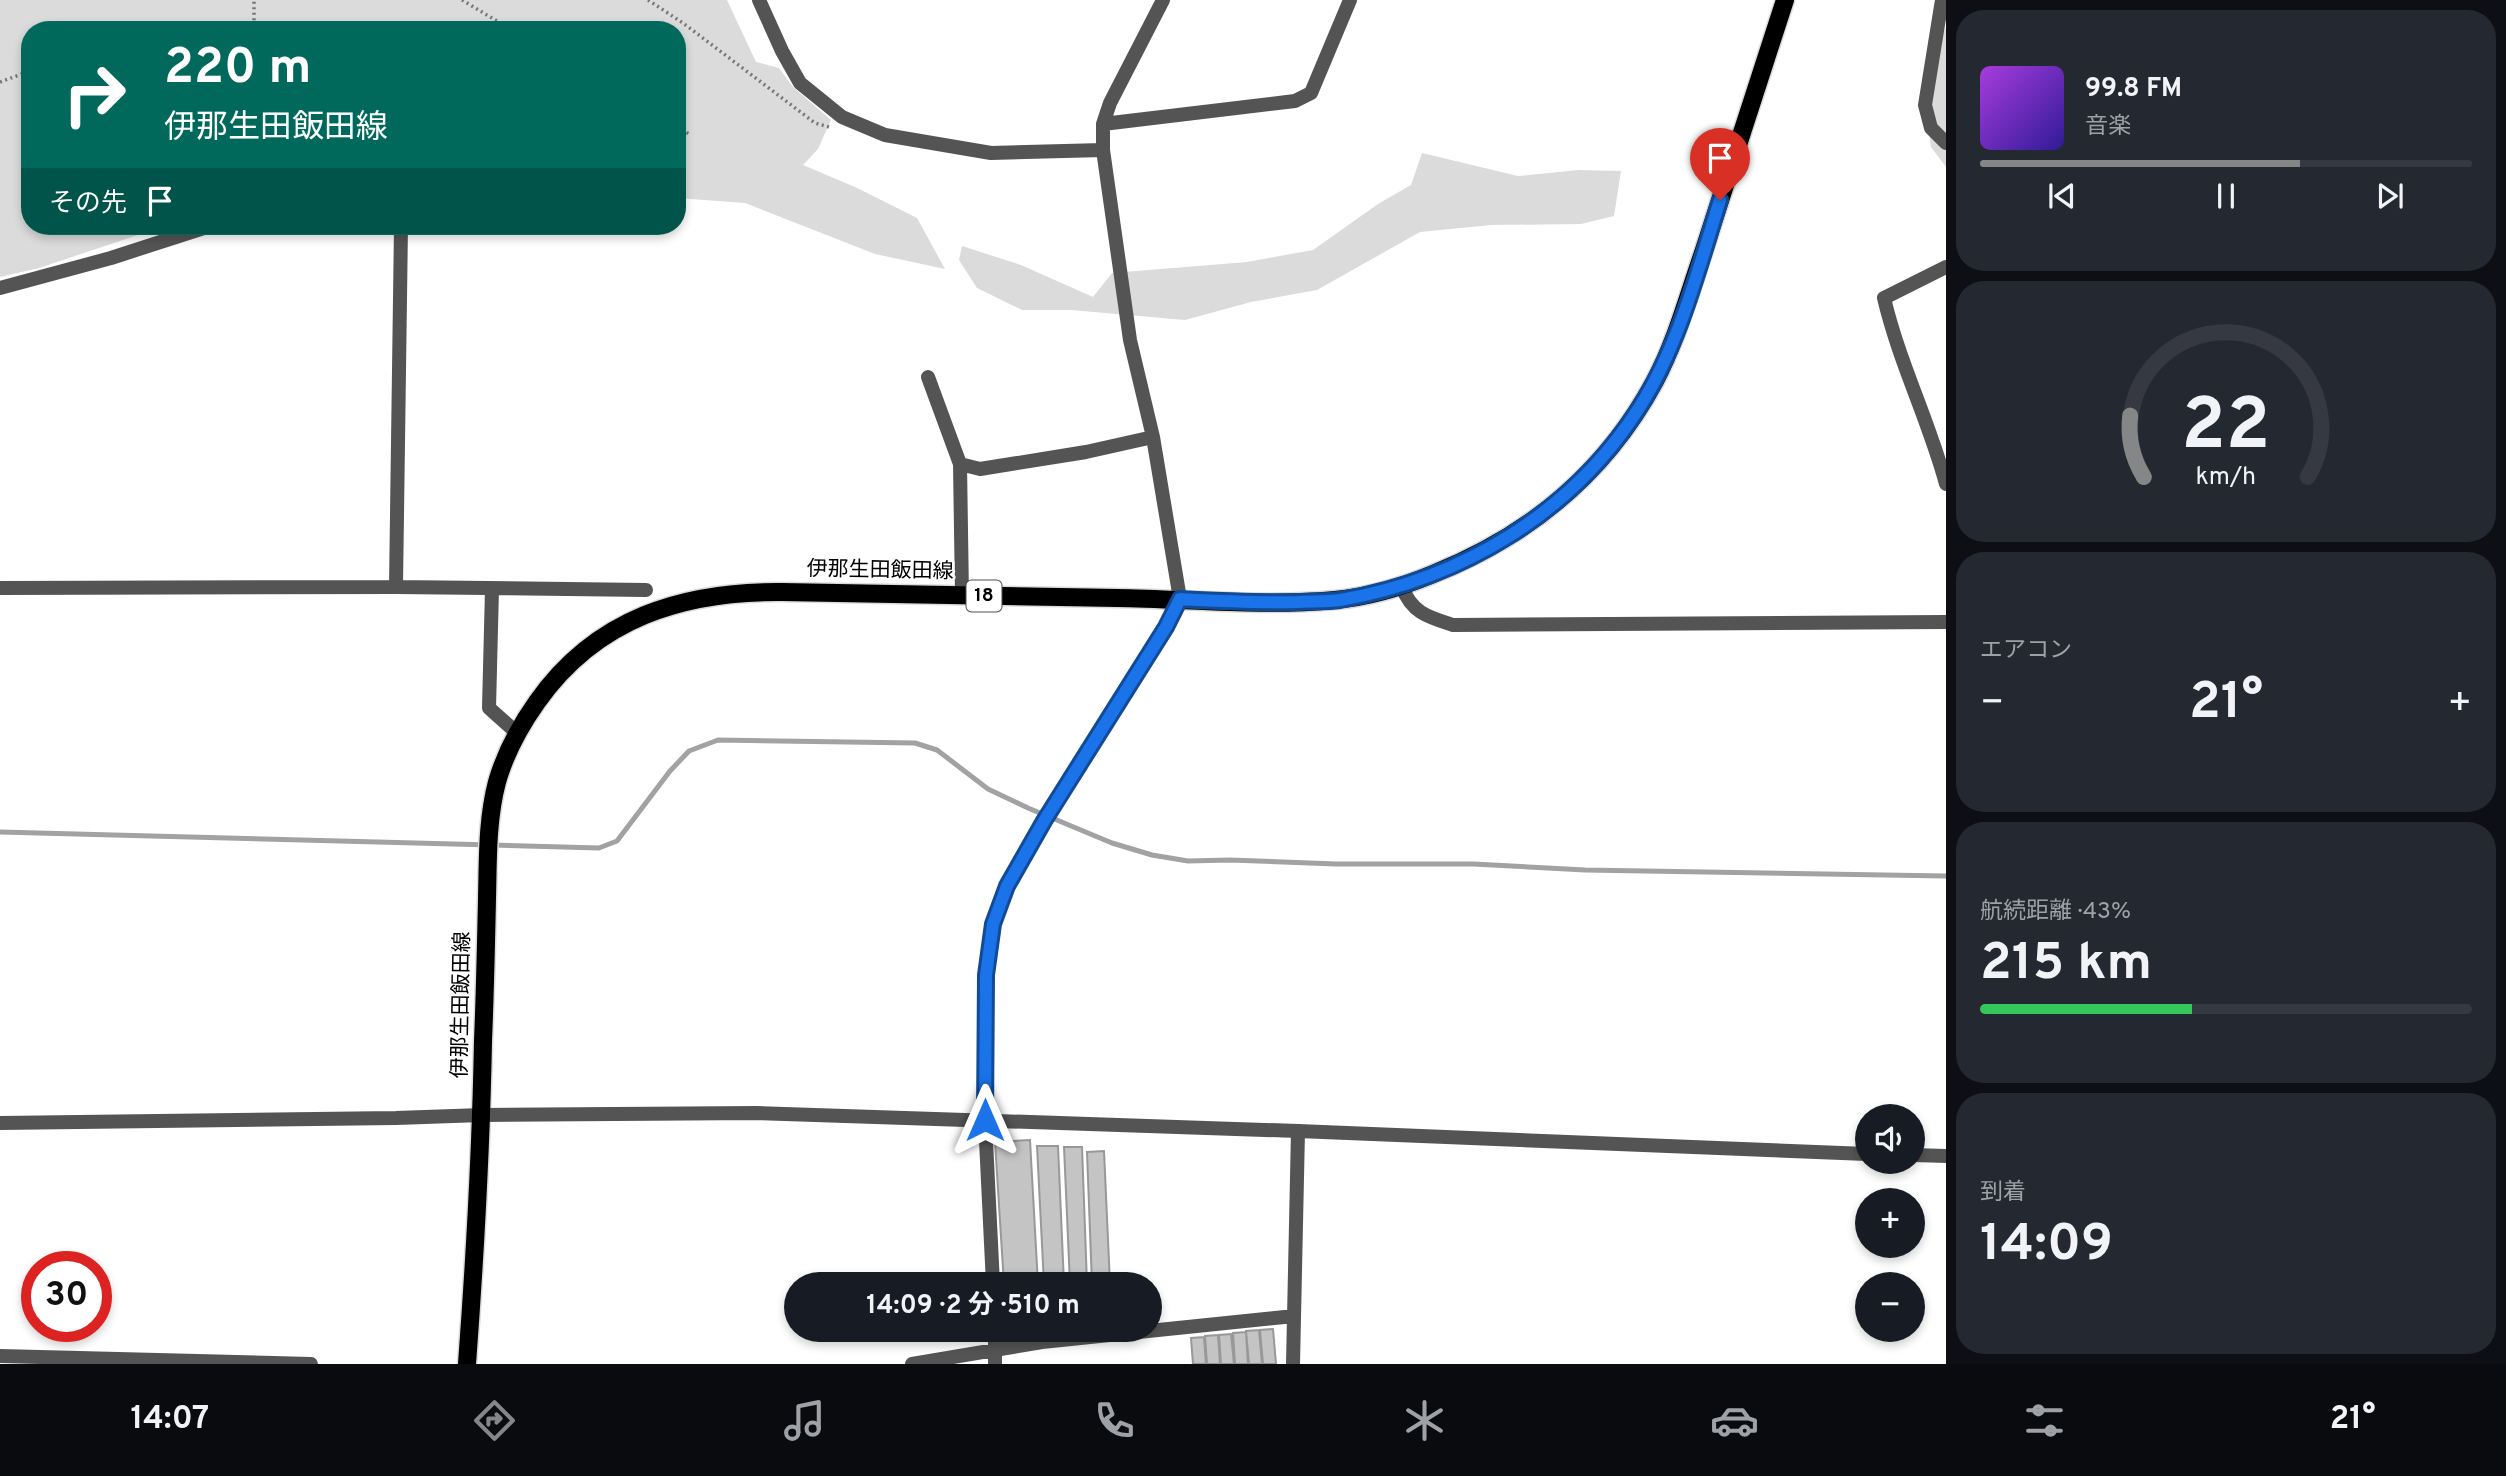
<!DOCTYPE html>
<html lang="ja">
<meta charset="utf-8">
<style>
:root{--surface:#171b24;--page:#242831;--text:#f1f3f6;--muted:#9ea1a6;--line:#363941;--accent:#858687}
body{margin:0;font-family:Overpass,"Noto Sans JP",sans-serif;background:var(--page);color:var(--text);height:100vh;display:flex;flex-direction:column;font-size:26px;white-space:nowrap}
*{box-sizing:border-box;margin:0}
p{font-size:23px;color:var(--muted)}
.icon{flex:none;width:38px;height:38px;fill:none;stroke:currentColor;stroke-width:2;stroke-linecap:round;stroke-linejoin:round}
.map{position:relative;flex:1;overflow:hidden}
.sheet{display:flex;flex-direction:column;gap:10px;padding:10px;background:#0d0f14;width:560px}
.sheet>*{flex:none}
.guide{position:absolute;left:21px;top:21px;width:665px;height:214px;border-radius:28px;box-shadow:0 4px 10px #0003;background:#00695c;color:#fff;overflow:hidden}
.controls{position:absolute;left:1855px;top:1104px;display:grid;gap:14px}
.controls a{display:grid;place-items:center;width:70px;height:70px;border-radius:50%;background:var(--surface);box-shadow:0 4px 10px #0003;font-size:35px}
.speed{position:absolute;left:21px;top:1251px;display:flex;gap:14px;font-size:35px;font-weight:700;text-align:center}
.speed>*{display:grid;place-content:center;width:91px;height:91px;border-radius:50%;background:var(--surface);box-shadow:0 4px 10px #0003;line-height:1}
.speed .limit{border:10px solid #d22;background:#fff;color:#111}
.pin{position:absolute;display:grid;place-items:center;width:60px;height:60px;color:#fff;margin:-72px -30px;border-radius:50% 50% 50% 0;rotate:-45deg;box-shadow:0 0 7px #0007}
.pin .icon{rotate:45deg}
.me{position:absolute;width:77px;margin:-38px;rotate:0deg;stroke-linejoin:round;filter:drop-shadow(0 0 5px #0008)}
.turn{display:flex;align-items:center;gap:24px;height:147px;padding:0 28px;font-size:32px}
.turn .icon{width:91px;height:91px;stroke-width:2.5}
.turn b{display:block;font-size:49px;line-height:60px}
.then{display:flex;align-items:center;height:66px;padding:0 28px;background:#0003;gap:14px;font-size:26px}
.big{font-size:52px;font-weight:700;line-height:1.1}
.sheet .tile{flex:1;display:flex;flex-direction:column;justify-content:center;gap:10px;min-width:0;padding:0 24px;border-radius:28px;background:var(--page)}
.sheet .dial{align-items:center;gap:0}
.dial svg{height:182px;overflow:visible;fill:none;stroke:var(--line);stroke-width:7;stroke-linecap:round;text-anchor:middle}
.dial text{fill:var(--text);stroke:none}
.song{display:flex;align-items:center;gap:21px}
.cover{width:84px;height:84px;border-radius:10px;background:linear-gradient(135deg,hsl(280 70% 55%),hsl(250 70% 35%))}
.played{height:7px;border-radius:4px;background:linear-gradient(90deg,var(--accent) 65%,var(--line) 65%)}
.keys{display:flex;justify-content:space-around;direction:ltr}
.heat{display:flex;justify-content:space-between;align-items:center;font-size:38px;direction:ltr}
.charge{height:10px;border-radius:5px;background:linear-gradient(90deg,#34c759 43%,var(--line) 0)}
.trip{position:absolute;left:784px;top:1272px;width:378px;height:70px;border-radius:35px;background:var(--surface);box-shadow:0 4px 10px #0003;font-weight:700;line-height:70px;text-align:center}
.tabs{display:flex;height:112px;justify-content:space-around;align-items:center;background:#090b0e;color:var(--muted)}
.tabs .icon{width:49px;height:49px}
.tabs .active{color:var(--accent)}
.tabs b{font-size:32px;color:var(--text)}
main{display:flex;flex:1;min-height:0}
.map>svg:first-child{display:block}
.green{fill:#dbdbdb}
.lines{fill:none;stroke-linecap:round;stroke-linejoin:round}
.stream{stroke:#a2a2a2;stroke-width:5}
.building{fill:#c4c4c4;stroke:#989898;stroke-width:2}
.primary-casing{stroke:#dbdbdb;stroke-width:21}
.path{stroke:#767676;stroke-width:3.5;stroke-dasharray:2 3.5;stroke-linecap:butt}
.minor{stroke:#545454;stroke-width:14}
.tertiary{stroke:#545454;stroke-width:14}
.primary{stroke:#000;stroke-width:18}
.route-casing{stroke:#114b97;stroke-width:18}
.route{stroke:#1a73e8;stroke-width:12}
.labels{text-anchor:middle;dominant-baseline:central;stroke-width:5;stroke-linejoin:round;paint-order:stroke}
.shield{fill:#fff;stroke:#4c4c4c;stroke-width:2}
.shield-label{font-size:19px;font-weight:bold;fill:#000}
.street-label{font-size:21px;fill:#000;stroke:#fff}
</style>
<main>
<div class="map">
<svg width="1946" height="1364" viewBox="0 0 1946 1364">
<rect width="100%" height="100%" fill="#fff"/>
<path class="green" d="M0,0H727L756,62L779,68L793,87L831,120L818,149L803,165L855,187L917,218L945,269L875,254L745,203L677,198V30H30V226H165L39,268L0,277Z
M1946,28V167L1931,147L1927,117L1941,35Z
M1422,153L1518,176L1579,170L1621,171L1614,216L1581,224L1491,225L1420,232L1317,290L1251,302L1185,320L1071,310H1022L977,288L959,260L962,246L1021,265L1093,297L1112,273L1247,262L1313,250L1378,204L1411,185Z"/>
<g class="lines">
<path class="stream" d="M0,832L599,848L617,841L670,771L689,751L718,740L915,743L937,750L988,789L1028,808L1112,843L1152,855L1188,861L1230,860L1336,864H1473L1585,870L1946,876"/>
</g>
<path class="building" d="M1030,1140L1038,1284H1004L995,1142Z
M1037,1146H1058L1064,1284H1044Z
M1064,1147H1082L1087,1284H1070Z
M1104,1151L1110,1284H1092L1087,1152Z
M1273,1329L1276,1364H1263L1260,1330Z
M1259,1330L1262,1364H1249L1246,1331Z
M1246,1332L1248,1364H1235L1233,1333Z
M1231,1334L1234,1364H1221L1219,1335Z
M1218,1335L1220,1364H1207L1205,1336Z
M1204,1337L1206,1364H1193L1191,1338Z"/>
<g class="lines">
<defs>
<path id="primary" d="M467,1364C475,1256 481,1149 483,1041C485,993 486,946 487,898C488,859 487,820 497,782C505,754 520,726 537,702C596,618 683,591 782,592C893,594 1005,596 1117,598C1189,599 1262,607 1335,600C1369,597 1402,587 1433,574C1530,535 1605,474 1655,381C1676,341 1688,296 1703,253C1731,169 1757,84 1785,0"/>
</defs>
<use href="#primary" class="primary-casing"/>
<path class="path" d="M462,0L512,30
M648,0L683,23L815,123L829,127
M219,30L254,23V0
M0,82L30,71
M677,127L691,135"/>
<path class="minor" d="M759,0L782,51L800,83L842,117L885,135L991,153L1103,150
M1942,0L1925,105L1931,128L1946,143
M1103,124L1295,101L1311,93L1350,0
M1946,267L1884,298C1899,362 1929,421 1946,484
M0,288L111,258L210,226
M928,377L960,464L962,596
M960,464L980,469L1086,452L1153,437
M396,587L401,226
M1402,587C1412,613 1428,617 1453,625L1946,622
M0,588L396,587L646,590
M492,589L489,708L517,733
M993,1284L985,1120L984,1026L986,975L993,924L1007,886L1030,844L1166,627L1180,599L1153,437L1130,340L1103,150V124L1110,103L1163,0
M995,1330V1364
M0,1356L311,1364
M912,1364L1042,1342L1294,1316
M1293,1364L1298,1131"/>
<path class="tertiary" d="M0,1123L396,1118L482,1115L757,1113L1298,1131L1867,1154
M1913,1155L1946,1156"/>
<use href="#primary" class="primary"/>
</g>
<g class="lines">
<defs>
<path id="route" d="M985,1120L986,975L993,924L1007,886L1044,821L1166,627L1180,599C1220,601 1258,603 1297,602C1311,601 1326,602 1340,600C1462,579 1572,513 1639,408C1679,346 1698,270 1720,200"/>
</defs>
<use href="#route" class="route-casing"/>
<use href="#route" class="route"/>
</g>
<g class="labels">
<rect class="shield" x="966.5" y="580.5" width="35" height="31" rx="5"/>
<g class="shield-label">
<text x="984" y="596">18</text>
</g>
<g class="street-label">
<text transform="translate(880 571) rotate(1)">伊那生田飯田線</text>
<text transform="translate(462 1005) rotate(-89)">伊那生田飯田線</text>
</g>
</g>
</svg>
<div class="controls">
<a><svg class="icon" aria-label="sound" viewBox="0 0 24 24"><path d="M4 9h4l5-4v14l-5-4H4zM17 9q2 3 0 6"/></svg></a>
<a>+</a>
<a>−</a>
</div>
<div class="speed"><div class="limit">30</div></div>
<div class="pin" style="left:1720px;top:200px;background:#d93025"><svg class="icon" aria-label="arrive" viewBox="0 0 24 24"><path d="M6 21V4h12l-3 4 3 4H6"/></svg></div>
<svg class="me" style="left:985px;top:1120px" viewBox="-20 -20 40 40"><path d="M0-17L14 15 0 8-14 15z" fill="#1a73e8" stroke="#fff" stroke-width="4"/></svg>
<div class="trip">14:09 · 2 分 · 510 m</div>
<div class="guide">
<div class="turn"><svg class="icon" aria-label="right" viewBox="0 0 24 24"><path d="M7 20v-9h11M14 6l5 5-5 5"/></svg><div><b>220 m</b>伊那生田飯田線</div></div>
<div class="then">その先<svg class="icon" aria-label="arrive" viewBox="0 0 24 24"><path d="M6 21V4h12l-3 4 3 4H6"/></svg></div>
</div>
</div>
<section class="sheet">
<div class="tile">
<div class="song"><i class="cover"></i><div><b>99.8 FM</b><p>音楽</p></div></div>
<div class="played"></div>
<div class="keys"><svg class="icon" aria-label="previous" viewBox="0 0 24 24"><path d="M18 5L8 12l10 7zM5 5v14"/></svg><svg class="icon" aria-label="pause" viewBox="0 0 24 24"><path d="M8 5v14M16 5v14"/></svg><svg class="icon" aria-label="next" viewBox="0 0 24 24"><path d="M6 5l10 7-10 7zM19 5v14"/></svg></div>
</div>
<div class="tile dial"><svg viewBox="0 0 100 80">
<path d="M14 69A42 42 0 1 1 86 69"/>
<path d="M14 69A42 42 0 0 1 8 42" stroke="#858687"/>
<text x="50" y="56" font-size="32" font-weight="700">22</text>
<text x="50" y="72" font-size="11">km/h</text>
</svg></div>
<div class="tile"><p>エアコン</p>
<div class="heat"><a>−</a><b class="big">21°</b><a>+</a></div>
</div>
<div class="tile"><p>航続距離 · 43%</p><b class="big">215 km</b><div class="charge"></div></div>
<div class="tile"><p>到着</p><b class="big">14:09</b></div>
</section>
</main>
<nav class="tabs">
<b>14:07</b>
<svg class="icon active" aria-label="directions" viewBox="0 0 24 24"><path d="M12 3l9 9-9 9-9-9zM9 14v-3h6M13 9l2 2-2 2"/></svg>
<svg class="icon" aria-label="music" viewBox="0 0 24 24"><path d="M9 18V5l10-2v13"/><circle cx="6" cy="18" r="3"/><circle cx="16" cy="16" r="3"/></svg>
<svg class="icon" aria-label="phone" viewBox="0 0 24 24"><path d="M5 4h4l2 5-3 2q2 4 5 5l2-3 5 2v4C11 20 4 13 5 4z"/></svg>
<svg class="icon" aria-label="climate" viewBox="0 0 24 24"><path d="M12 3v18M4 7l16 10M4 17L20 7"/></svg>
<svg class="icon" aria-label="car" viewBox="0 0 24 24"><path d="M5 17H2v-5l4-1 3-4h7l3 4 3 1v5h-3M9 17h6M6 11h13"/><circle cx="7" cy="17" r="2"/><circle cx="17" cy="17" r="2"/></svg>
<svg class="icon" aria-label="filters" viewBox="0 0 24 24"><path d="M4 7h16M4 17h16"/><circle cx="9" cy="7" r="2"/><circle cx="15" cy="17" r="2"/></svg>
<b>21°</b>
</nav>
